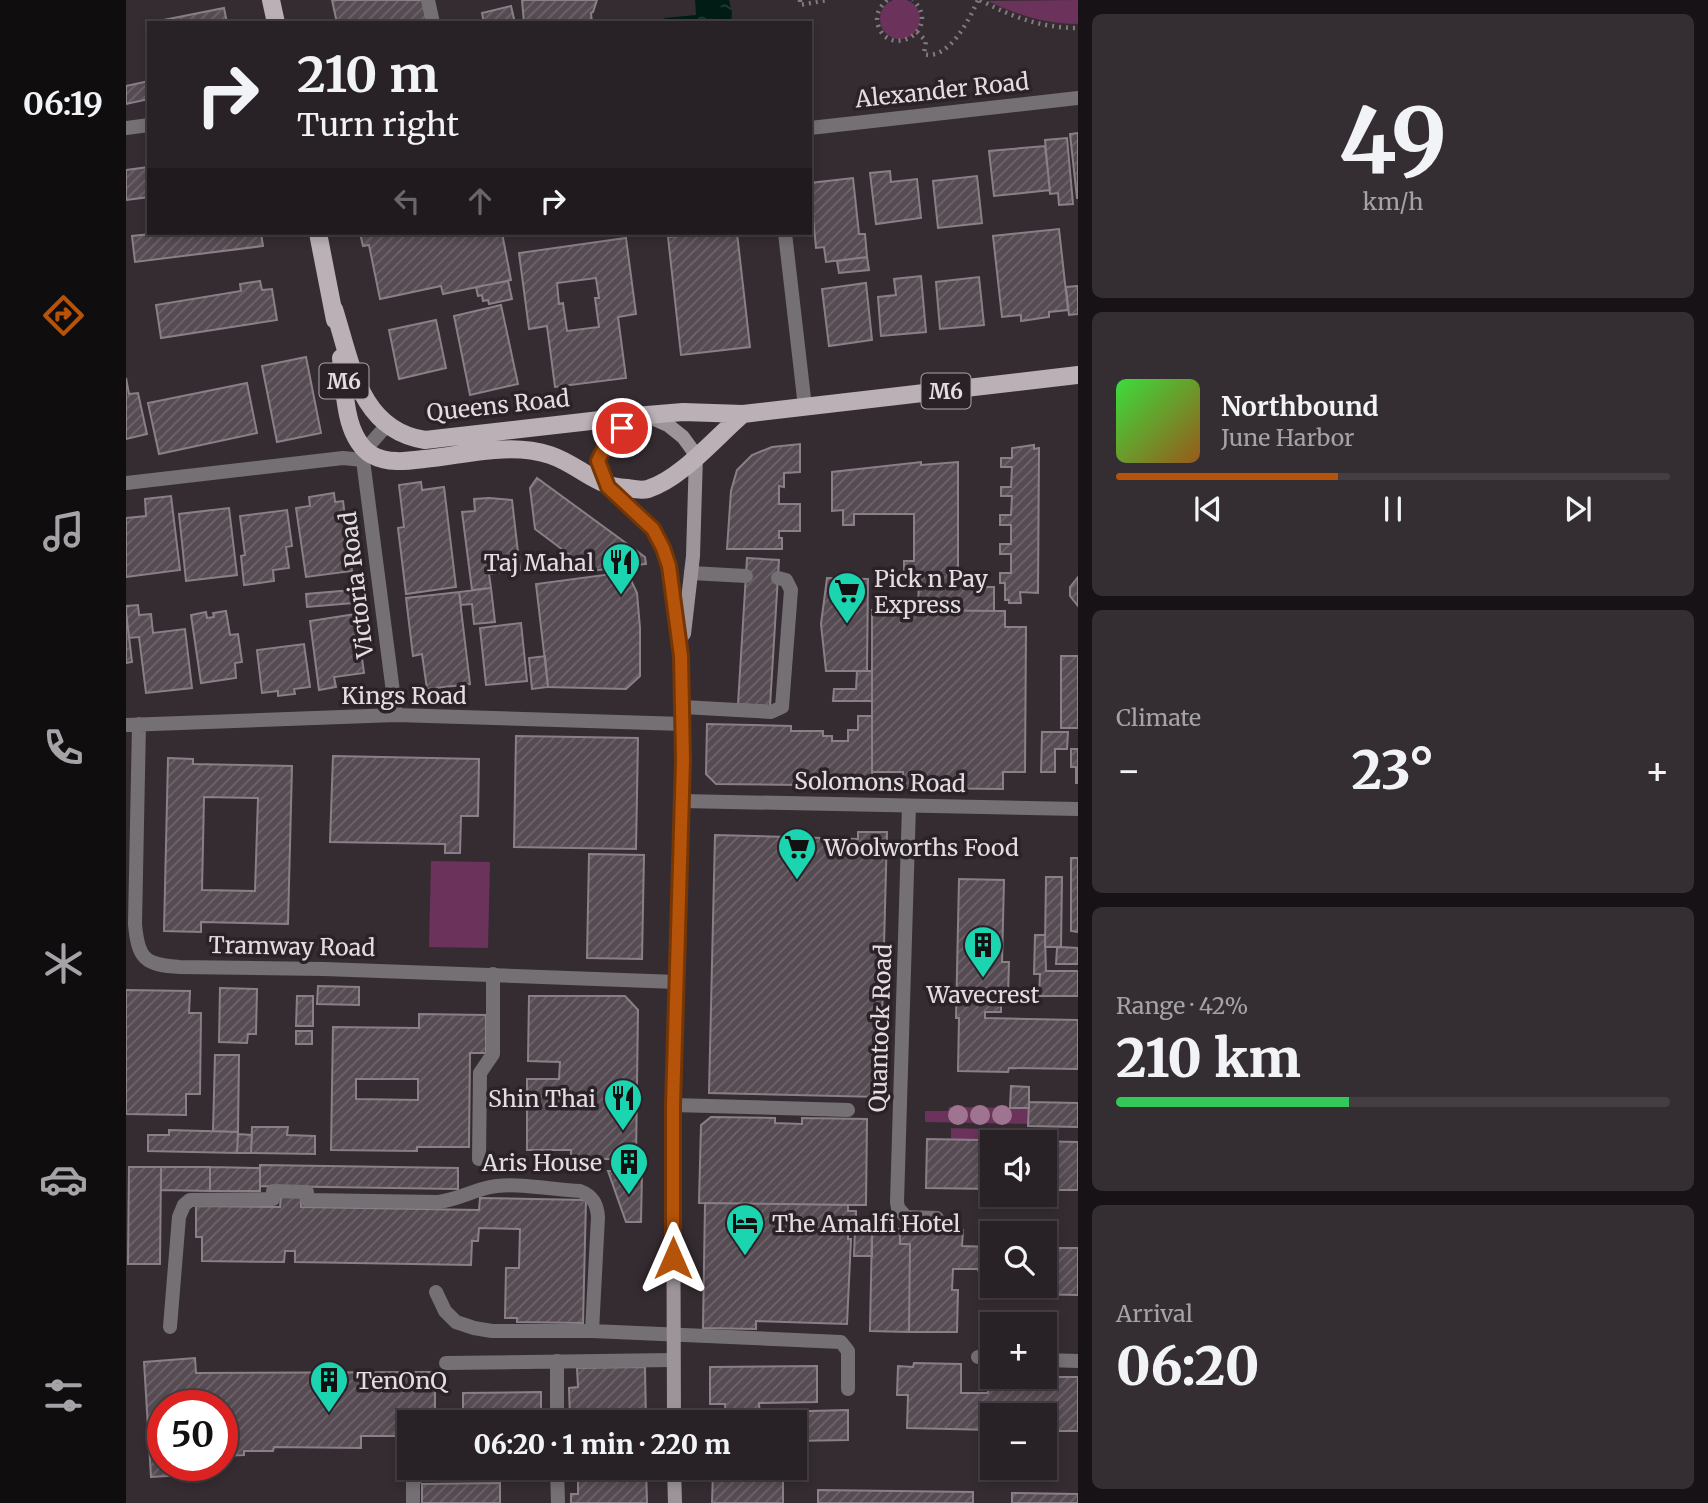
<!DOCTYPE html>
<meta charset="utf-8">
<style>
:root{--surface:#282126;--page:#342e32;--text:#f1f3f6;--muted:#a5a3a7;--line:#443e43;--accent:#b45309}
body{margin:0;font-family:Merriweather,serif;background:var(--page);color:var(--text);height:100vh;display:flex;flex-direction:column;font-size:26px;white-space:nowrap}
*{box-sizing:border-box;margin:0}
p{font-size:23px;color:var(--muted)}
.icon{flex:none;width:38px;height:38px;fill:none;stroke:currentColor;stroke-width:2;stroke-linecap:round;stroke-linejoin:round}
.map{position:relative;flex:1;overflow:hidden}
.panel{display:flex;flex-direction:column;gap:14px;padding:14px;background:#161215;width:630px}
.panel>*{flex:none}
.top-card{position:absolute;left:21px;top:21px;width:665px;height:214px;border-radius:0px;box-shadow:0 4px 10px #0003,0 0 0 2px var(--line);background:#282126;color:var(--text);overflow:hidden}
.tools{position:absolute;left:854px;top:1130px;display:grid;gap:14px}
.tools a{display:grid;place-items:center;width:77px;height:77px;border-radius:0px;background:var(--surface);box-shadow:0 4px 10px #0003,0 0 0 2px var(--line);font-size:35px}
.speed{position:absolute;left:21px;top:1390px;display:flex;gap:14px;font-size:35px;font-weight:700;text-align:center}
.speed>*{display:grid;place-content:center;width:91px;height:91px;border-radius:50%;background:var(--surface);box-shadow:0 4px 10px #0003,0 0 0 2px var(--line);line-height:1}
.speed .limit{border:10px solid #d22;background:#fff;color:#111}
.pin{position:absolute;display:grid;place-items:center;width:60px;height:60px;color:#fff;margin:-30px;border:4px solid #fff;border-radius:50%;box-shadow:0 2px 7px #0007}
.me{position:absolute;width:77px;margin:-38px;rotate:0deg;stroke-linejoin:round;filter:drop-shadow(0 0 5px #0008)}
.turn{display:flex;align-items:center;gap:24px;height:147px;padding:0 35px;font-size:32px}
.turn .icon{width:91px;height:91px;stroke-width:2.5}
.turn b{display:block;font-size:49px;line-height:60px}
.lanes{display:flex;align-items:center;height:66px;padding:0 35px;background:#0003;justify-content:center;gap:35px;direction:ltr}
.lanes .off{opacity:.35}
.big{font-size:52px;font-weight:800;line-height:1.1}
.panel .card{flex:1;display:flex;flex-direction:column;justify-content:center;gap:10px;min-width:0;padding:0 24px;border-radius:10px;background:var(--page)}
.panel .dial{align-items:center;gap:0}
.dial b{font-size:91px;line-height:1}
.song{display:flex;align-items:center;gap:21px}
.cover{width:84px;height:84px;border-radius:10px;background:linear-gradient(135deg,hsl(120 70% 55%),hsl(30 70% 35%))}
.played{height:7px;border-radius:4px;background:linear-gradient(90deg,var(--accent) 40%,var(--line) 40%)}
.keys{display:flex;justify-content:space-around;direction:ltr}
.heat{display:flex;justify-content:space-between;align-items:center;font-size:38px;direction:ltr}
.charge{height:10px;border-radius:5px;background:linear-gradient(90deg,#34c759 42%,var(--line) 0)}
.trip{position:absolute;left:271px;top:1410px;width:410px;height:70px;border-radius:0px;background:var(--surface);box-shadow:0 4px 10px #0003,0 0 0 2px var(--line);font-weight:800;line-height:70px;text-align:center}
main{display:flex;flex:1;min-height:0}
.dock{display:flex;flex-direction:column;width:126px;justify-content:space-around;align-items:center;background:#100d0f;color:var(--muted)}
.dock .icon{width:49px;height:49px}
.dock .active{color:var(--accent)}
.dock b{font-size:32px;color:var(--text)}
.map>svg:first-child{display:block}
.grass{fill:#6b325b}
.water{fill:url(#water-ripples)}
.building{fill:url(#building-hatch);stroke:#8a7f86;stroke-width:2;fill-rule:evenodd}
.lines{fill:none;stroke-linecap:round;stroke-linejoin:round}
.path{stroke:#817a7f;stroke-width:4.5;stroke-dasharray:2 5;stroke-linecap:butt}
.lane{stroke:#757073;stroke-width:14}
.street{stroke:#757073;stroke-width:14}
.secondary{stroke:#9c9499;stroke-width:14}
.primary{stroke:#bab0b6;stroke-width:18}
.tree{fill:#9f7490}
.route-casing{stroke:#753606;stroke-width:18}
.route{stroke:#b45309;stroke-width:12}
.labels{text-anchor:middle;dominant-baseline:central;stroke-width:7;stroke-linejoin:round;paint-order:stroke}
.shield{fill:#2b2228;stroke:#aca5aa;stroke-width:2}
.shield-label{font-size:21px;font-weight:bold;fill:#e3dde1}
.street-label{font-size:23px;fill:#e3dde1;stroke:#2b2228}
.poi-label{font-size:23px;fill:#e3dde1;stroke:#2b2228;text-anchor:start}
</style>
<main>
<nav class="dock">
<b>06:19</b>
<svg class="icon active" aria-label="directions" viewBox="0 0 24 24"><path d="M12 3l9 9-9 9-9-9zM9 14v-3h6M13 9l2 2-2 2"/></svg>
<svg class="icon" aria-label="music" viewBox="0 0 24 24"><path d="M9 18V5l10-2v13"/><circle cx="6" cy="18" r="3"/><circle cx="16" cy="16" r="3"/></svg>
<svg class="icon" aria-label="phone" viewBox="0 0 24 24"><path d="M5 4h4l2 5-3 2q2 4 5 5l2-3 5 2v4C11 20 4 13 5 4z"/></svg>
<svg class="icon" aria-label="climate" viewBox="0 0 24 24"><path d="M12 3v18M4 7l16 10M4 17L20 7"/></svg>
<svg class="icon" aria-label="car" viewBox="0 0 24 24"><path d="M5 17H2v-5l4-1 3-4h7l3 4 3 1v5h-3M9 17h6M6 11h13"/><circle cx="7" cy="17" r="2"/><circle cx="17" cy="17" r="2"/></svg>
<svg class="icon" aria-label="filters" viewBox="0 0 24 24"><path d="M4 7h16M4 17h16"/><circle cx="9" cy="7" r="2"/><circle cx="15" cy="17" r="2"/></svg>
</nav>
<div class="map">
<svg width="952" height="1503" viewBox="0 0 952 1503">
<defs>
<pattern id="water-ripples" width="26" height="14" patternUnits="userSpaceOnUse" patternTransform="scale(1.75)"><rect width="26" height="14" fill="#001c15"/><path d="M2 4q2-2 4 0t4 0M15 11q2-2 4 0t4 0" fill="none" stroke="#253d37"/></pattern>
<pattern id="building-hatch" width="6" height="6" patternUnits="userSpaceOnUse" patternTransform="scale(1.75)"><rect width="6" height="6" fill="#564b52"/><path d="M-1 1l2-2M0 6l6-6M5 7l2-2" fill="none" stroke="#6e646b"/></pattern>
</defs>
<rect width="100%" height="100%" fill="#352c32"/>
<path class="grass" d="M754 19a20 20 0 1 1 40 0a20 20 0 1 1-40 0Z
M952,0V24C920,24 891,15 862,1Z
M305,861L364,862L362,948L303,947Z
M823,1107L903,1108V1124L799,1122V1111H822Z
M825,1128L897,1130V1141L825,1140Z"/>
<path class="water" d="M569,0H603L606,12L605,23H539L538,18L570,15Z"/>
<path class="building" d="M206,0H298L303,23H211Z
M396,0H471L467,12L465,13L466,23H398Z
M385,6L389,23H358L356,13Z
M98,8L101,23H27V22Z
M23,81V99L0,104V86Z
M952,133V198H951L944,134Z
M941,138L947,204L933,205L932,193L924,194L919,140Z
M919,146L924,190L868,196L863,151Z
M23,167V197L0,200V170Z
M764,171L765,182L791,179L795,218L750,224L744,173Z
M851,176L856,223L812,228L807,181Z
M727,178L733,234H739L741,257L700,262L698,247L690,248L684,183Z
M933,229L942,310L923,312V317L895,321V315L876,317L867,236Z
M35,233H135L137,246L9,262L6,236Z
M234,233H376L385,280L317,294L315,286L254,299L243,245L237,246Z
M581,233H611L624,347L555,355L542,237Z
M500,238L510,314L492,317L500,378L429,387L421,326L403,329L393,253ZM470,278L473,298H469L473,327L441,331L437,303L433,304L431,283Z
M741,257L743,270L713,273L711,261Z
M795,276L800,332L755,336L752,297L770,295L768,279Z
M853,277L858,325L814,329L810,282Z
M134,281L136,290L146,289L151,320L35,338L30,305L115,291L114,284Z
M382,281L386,299L363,304L362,300L357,301L356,295L352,296L350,287Z
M740,283L746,340L703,346L696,289Z
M952,286V314L943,315L940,287Z
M375,305L392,384L344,395L328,316Z
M310,320L320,368L273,379L263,330Z
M180,357L195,433L151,442L136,366Z
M0,378L3,394L12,393L21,434L0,439Z
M121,383L131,433L33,454L22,403Z
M674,444V472L658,473V487L653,486V504H674V531H653V538H656V549H601L605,491L611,470L626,455L646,447Z
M908,445V449L913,448L912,593L894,592L895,603H883V600H879V583H874V573H885V554H874V544H885V525H874V515H885L886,496H875V487H885L886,467H875V458H886V448Z
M795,462V465L832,462V573H844V587H868V611L792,610L793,576H788V573H778V561H788V514H728V525H717V510L706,511V472Z
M411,478L519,557L520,564L465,571L409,529L404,488Z
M295,482L296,490L318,487L330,587L280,594L272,528L278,527L273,485Z
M208,493L209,502L217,501L226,571L180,577L170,508L184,506L183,497Z
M45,496L54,570L0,577V518L20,516L19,499Z
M363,498L386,500L394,570L363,574L365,588L346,590L336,512L349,511L348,499Z
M103,508L111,575L60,581L53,514Z
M161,510L166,546L160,547L163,568L147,570L148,581L118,585L115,556L119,555L114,516Z
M621,558L653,560L644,706L612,704Z
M501,572L511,593L514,628V676L500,689L422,687L410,584Z
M952,577V606L944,596V587Z
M701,578L742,579L741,671H700L695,624Z
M365,588L369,622L348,624L346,604L335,605L333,592Z
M226,590L227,603L181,607L180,594Z
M333,592L344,684L301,689L296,654L287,656L280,598Z
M12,605L13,615L25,614L27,633L59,629L66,688L20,693L13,637L3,638L0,611V606Z
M746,610L879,611V627H900L899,772H877V789L777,788V772H746Z
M0,611L6,662L0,663Z
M100,611L104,635L112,634L116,662L109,663L110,678L75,683L65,615L80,612L81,618L88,617L87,613Z
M230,614L238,673L208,677L210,687L193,690L184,621Z
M395,623L401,681L360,685L354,628Z
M178,644L184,687L168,689L169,694L152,696V691L136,693L131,650Z
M419,656L422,687L406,689L403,658Z
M935,656H952V728H935Z
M731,671H746V701H707L708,689H730Z
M732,716H746V786L590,784L580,774L581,724L665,726V731H697V736H706V741H722V730H732Z
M916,732H942L941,749H929V772H915Z
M390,736L512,738L510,849L388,847Z
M945,749H952V783H950V767H945Z
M207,756L353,759L352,816H335L334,853H319V844L204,842Z
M42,758L67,759V764L166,766L162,924L75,922V932L38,931ZM78,797L132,798L129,891L76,890Z
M732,832H761L754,1097L583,1093L589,835L732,839Z
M463,854L518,855L516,959L461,958Z
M945,858H952V932L945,931Z
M920,877H936L935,947H919Z
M833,879L878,880L876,962H883L882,995H875V1012H859V1018L952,1020V1069L883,1068L882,1072L832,1071L833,1018H830Z
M909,935H919L920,971H952V996H913L914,974H908Z
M935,947L952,948V964H930L931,948Z
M192,986L233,987V1005L191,1004Z
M94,988L131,989L130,1034H122L121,1043L93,1042Z
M0,990L64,991L63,1013H75L74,1094H60V1115L0,1114Z
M171,996H187V1026H170Z
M403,996H499L512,1010L510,1159H445V1150H401V1079H433L434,1062L402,1061Z
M293,1014L360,1015V1053H344L343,1147H291V1151L205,1150L207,1027L293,1028ZM230,1079H292V1100L230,1099Z
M170,1031H186V1044H170Z
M89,1055H113L112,1132L87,1131Z
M885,1086L903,1087V1108H884Z
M903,1102L952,1103V1127L902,1126Z
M585,1117L649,1118V1123L676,1124V1118L741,1119L740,1205L573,1203L575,1125Z
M126,1127H162L161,1135L189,1136V1154L125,1153Z
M43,1130L112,1132L111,1153L22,1151V1135H43Z
M112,1134L126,1135L125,1153H111Z
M801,1139L952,1142V1190H919V1143H866V1189L800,1188Z
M134,1165L332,1168V1189L134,1186Z
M3,1167H35L34,1264H2Z
M35,1167H84V1191L35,1190Z
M84,1167L134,1168V1191H84Z
M482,1171H516L515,1222H500Z
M155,1195H175V1207L353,1210L354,1198L460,1200L457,1323L391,1322V1318H379L380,1268H393L394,1229L353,1228L352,1241H346L345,1265L169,1262V1251H159L158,1262L76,1261V1237H70V1206L154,1207Z
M579,1203L722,1205V1211H730V1221H722V1239H725L721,1324L630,1321V1329L577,1328Z
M729,1229H746V1256H728Z
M746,1229H774V1244H784L783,1332L744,1331Z
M774,1229L837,1230L836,1246L866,1247V1286H919V1248H952V1295L858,1293L852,1269H827L826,1290H832L831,1332H783L784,1244H774Z
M69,1358L70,1373L309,1372V1423H284V1436H235V1448L148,1447L147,1451H118V1455L96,1456V1405H37V1465H77V1474L25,1477L18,1362Z
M788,1363L835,1364V1393H862L863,1375H866V1377H952V1431H919V1416H866V1430L781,1428L782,1395H771L772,1366L787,1367Z
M691,1366V1402L633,1403L634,1423H600L599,1404H584V1367Z
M519,1367L520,1423H451V1418H444L443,1388L452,1387L451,1368Z
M415,1392V1423H337V1393Z
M722,1410V1440L668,1441V1423H644V1412Z
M452,1468H520L521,1503H445V1494H452Z
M579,1468H604V1478L657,1479V1503H586L587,1470H579Z
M374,1483V1503H296V1484Z
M692,1490L847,1492V1503H692Z
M886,1493L952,1494V1503H886Z"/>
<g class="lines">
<path class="path" d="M674,0V5L701,0
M761,0C754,7 749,14 752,25C763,60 817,30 787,0
M854,0C886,17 916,28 952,28
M791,32L800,41L798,54C823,61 844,18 852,0"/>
<path class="lane" d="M302,0L307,23
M565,573L620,576
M557,707L645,712L656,707L665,590L660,580L652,578
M783,806L771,1202L772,1208L780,1217L811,1218
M547,1105L722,1110
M353,1159L354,1073L367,1054V974
M310,1292L319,1311L330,1322L348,1328L366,1331H466L715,1342L722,1351V1389
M44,1327L53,1217L58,1205L64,1200L147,1199V1191L181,1192V1200L312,1202C330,1200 344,1192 360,1188C387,1181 426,1190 454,1191C467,1196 471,1204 472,1217L466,1331
M852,1357L866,1358
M919,1360L952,1361
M431,1361V1423
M320,1363L546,1360
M431,1468L432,1503
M287,1503V1481L298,1470L345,1468"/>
<path class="street" d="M0,128L23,125
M684,128L952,98
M659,233L679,407
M260,426L239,450L237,460L270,715
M0,483L217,458L237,460
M13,724L9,924C12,959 19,965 54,967L198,969L551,982
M0,725L270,715L557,724
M556,801L952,809"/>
<path class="secondary" d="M519,415L542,425L557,437L570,455L567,556L558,634
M509,416L482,440L472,462L482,487L527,529L537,548L543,566L556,656L557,760L547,1105L548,1423
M548,1468L549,1503"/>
<path class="primary" d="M145,0L150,23
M192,233L209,320
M208,309C225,362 233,430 299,440L509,416L557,412L617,414L952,375
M215,358C219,388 217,437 246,455C262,464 282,461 298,459C339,455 384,442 424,455C454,465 467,486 501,488C507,489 515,491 522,489C555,479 590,437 617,414"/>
</g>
<g class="tree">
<circle cx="832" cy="1115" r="10"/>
<circle cx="854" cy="1115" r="10"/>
<circle cx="876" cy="1115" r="10"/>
</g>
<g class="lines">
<defs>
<path id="route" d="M496,428L482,440L472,461L482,487L527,529L537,548L543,566L555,656L557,760L547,1105V1258"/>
</defs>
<use href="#route" class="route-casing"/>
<use href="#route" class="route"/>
</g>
<defs>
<symbol id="restaurant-pin" viewBox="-11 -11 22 30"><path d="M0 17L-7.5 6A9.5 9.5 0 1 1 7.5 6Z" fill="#1bd5b1" stroke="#2b2228"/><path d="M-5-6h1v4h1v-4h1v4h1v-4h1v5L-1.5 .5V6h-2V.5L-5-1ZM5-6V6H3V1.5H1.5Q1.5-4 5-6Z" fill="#111"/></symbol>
<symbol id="supermarket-pin" viewBox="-11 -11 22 30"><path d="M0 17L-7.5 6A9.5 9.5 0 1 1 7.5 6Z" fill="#1bd5b1" stroke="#2b2228"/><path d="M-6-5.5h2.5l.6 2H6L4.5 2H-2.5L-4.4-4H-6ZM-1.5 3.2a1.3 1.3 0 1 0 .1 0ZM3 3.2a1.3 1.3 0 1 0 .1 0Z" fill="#111"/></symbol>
<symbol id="building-pin" viewBox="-11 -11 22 30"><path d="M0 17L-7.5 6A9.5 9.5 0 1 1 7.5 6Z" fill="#1bd5b1" stroke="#2b2228"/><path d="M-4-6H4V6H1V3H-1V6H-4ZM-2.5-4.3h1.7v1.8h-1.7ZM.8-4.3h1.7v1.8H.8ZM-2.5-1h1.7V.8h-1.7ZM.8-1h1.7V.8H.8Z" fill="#111"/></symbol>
<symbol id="hotel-pin" viewBox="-11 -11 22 30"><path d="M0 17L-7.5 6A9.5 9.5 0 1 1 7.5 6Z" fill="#1bd5b1" stroke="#2b2228"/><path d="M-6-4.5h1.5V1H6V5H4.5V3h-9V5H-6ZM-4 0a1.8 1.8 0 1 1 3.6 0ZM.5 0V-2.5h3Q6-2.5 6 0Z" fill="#111"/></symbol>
</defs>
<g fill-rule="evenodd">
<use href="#restaurant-pin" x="473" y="540" width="44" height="60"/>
<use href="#supermarket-pin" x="699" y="569" width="44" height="60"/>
<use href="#supermarket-pin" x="649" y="825" width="44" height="60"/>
<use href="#building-pin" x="835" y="923" width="44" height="60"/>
<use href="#restaurant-pin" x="475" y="1076" width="44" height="60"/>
<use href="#building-pin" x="481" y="1140" width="44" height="60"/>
<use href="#hotel-pin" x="597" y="1201" width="44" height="60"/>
<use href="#building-pin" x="181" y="1358" width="44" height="60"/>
</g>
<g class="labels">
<g class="shield">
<rect x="193.5" y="363.5" width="49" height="35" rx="5"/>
<rect x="795.5" y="373.5" width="49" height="35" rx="5"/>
</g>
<g class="shield-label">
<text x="218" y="381">M6</text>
<text x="820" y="391">M6</text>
</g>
<g class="street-label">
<text transform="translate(816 90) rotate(-6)">Alexander Road</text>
<text transform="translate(372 405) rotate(-6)">Queens Road</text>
<text transform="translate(230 585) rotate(-97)">Victoria Road</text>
<text x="278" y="695">Kings Road</text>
<text transform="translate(754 782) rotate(1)">Solomons Road</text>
<text transform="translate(166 946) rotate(1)">Tramway Road</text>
<text transform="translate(754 1028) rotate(-88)">Quantock Road</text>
</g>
<g class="poi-label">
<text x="468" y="562" text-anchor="end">Taj Mahal</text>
<text x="748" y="578">Pick n Pay<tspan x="748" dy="26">Express</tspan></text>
<text x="698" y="847">Woolworths Food</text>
<text x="857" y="994" text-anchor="middle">Wavecrest</text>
<text x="470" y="1098" text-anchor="end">Shin Thai</text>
<text x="476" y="1162" text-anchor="end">Aris House</text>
<text x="646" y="1223">The Amalfi Hotel</text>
<text x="230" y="1380">TenOnQ</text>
</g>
</g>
</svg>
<div class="tools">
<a><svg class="icon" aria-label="sound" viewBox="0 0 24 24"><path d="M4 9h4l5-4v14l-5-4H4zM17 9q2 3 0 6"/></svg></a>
<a><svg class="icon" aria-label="search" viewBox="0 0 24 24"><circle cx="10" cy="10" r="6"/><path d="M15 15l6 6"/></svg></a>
<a>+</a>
<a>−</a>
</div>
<div class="speed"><div class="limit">50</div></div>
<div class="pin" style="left:496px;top:428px;background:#d93025"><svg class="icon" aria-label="arrive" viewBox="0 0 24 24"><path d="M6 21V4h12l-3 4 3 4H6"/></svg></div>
<svg class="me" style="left:547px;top:1258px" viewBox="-20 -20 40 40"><path d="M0-17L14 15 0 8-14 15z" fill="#b45309" stroke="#fff" stroke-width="4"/></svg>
<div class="trip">06:20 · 1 min · 220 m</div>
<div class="top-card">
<div class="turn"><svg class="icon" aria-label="right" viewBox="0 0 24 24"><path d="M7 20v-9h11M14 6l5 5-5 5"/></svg><div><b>210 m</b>Turn right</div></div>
<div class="lanes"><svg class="icon off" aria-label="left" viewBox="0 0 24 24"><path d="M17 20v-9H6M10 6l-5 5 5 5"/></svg><svg class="icon off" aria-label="ahead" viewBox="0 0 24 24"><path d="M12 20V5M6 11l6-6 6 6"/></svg><svg class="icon" aria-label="right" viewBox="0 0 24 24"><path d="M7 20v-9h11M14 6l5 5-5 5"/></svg></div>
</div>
</div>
<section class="panel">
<div class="card dial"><b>49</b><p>km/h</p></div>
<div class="card">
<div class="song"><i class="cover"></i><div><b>Northbound</b><p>June Harbor</p></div></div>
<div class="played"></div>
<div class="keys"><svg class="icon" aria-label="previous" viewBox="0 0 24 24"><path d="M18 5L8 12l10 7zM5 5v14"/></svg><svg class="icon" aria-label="pause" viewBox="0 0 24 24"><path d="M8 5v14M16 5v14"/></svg><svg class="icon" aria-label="next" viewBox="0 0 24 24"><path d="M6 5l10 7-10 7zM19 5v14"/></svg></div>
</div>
<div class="card"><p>Climate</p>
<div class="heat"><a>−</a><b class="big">23°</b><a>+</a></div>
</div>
<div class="card"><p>Range · 42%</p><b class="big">210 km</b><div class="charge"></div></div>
<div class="card"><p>Arrival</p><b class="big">06:20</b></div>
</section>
</main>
